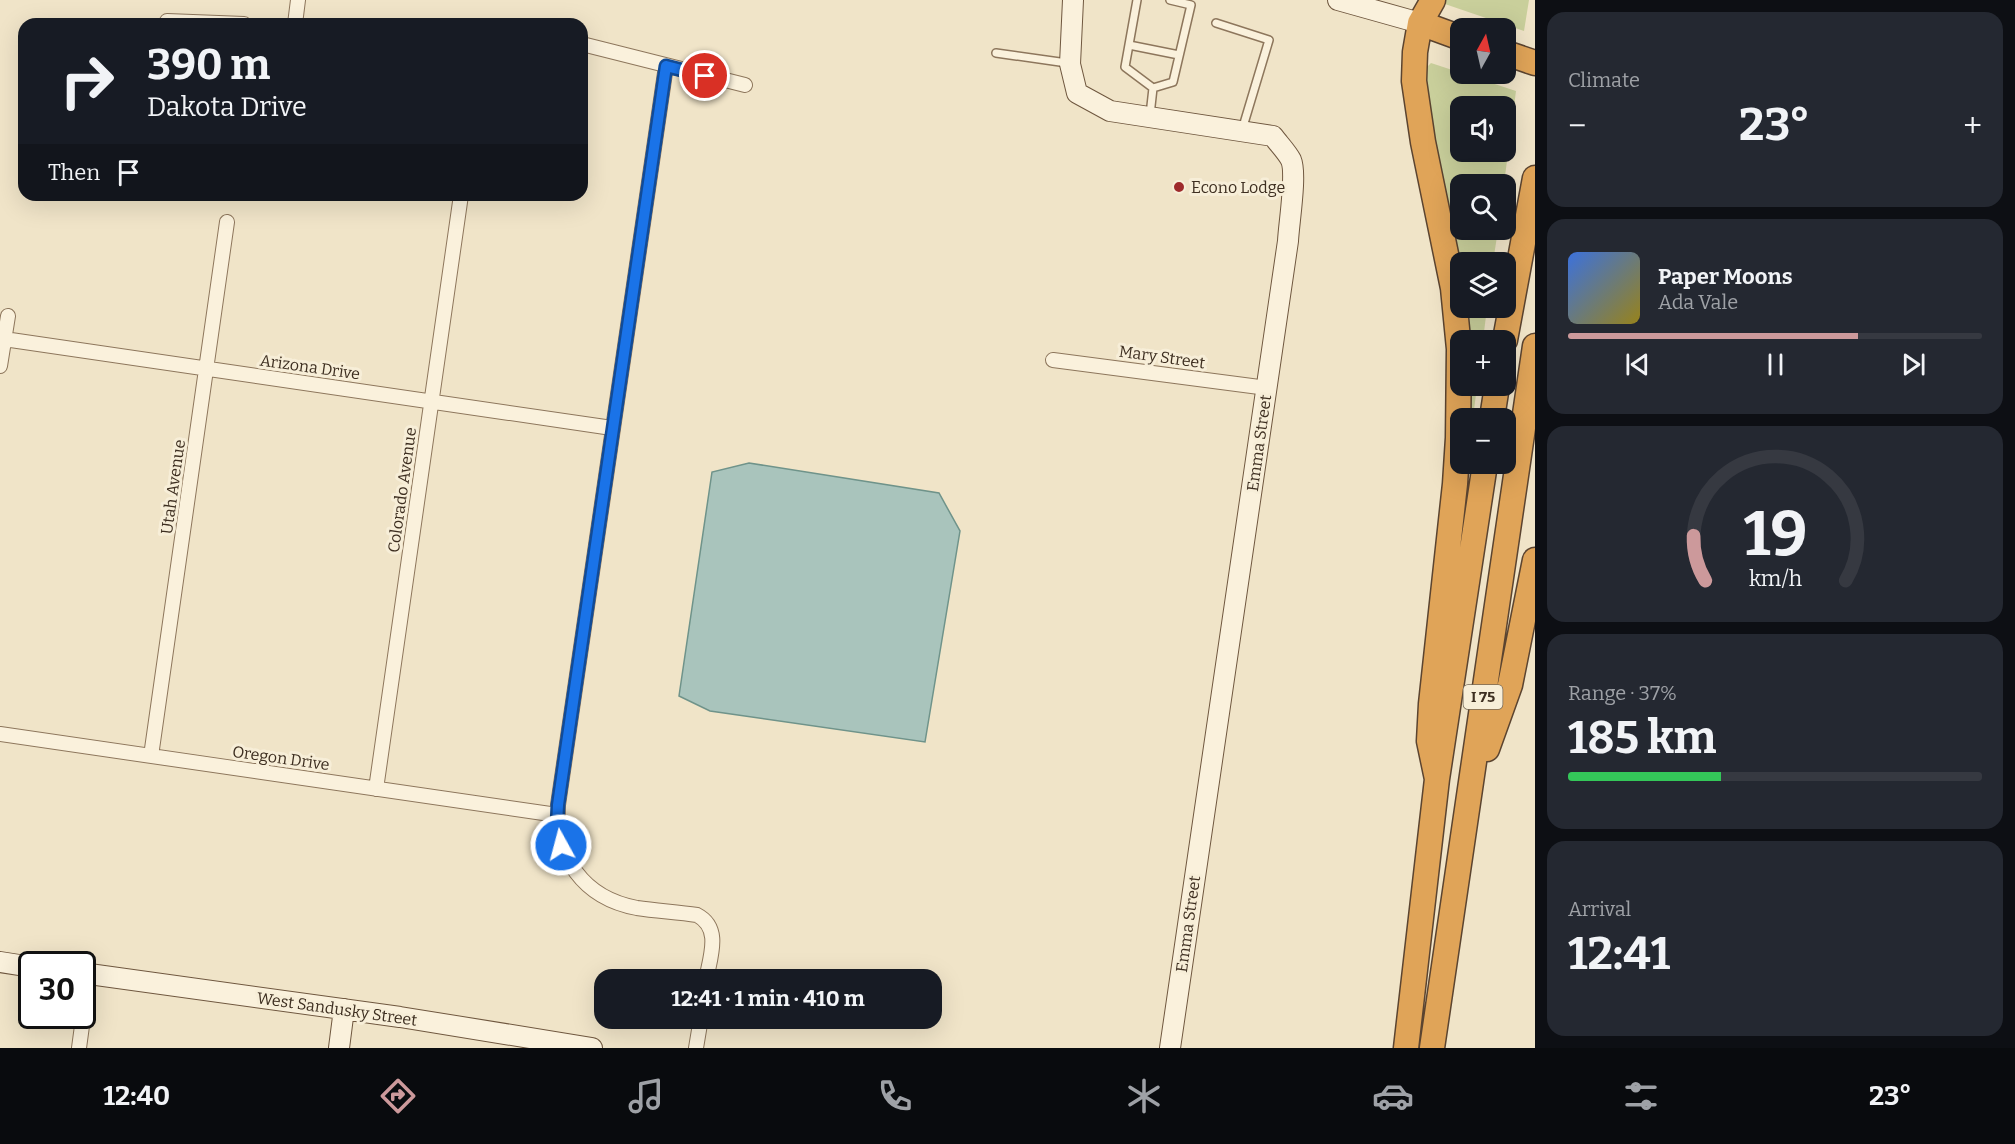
<!DOCTYPE html>
<meta charset="utf-8">
<style>
:root{--surface:#171b24;--page:#242831;--text:#f1f3f6;--muted:#9ea1a6;--line:#363941;--accent:#cc999b}
body{margin:0;font-family:Bitter,serif;background:var(--page);color:var(--text);height:100vh;display:flex;flex-direction:column;font-size:22px;white-space:nowrap}
*{box-sizing:border-box;margin:0}
p{font-size:20px;color:var(--muted)}
.icon{flex:none;width:33px;height:33px;fill:none;stroke:currentColor;stroke-width:2;stroke-linecap:round;stroke-linejoin:round}
.map{position:relative;flex:1;overflow:hidden}
.side{display:flex;flex-direction:column;gap:12px;padding:12px;background:#0d0f14;width:480px}
.side>*{flex:none}
.hud{position:absolute;left:18px;top:18px;width:570px;height:183px;border-radius:18px;box-shadow:0 6px 24px #0002;background:#171b24;color:var(--text);overflow:hidden}
.needle{width:39px;rotate:8deg}
.fabs{position:absolute;left:1450px;top:18px;display:grid;gap:12px}
.fabs a{display:grid;place-items:center;width:66px;height:66px;border-radius:12px;background:var(--surface);box-shadow:0 6px 24px #0002;font-size:30px}
.speed{position:absolute;left:18px;top:951px;display:flex;gap:12px;font-size:30px;font-weight:700;text-align:center}
.speed>*{display:grid;place-content:center;width:78px;height:78px;border-radius:50%;background:var(--surface);box-shadow:0 6px 24px #0002;line-height:1}
.speed .limit{border:3px solid #111;border-radius:9px;background:#fff;color:#111}
.pin{position:absolute;display:grid;place-items:center;width:51px;height:51px;color:#fff;margin:-26px;border:3px solid #fff;border-radius:50%;box-shadow:0 2px 6px #0007}
.me{position:absolute;width:66px;margin:-33px;rotate:353deg;stroke-linejoin:round;filter:drop-shadow(0 0 4px #0008)}
.turn{display:flex;align-items:center;gap:21px;height:126px;padding:0 30px;font-size:27px}
.turn .icon{width:78px;height:78px;stroke-width:2.5}
.turn b{display:block;font-size:42px;line-height:51px}
.then{display:flex;align-items:center;height:57px;padding:0 30px;background:#0003;gap:12px;font-size:22px}
.big{font-size:45px;font-weight:700;line-height:1.1}
.side .widget{flex:1;display:flex;flex-direction:column;justify-content:center;gap:9px;min-width:0;padding:0 21px;border-radius:18px;background:var(--page)}
.side .dial{align-items:center;gap:0}
.dial svg{height:156px;overflow:visible;fill:none;stroke:var(--line);stroke-width:7;stroke-linecap:round;text-anchor:middle}
.dial text{fill:var(--text);stroke:none}
.song{display:flex;align-items:center;gap:18px}
.cover{width:72px;height:72px;border-radius:9px;background:linear-gradient(135deg,hsl(220 70% 55%),hsl(50 70% 35%))}
.played{height:6px;border-radius:3px;background:linear-gradient(90deg,var(--accent) 70%,var(--line) 70%)}
.keys{display:flex;justify-content:space-around;direction:ltr}
.heat{display:flex;justify-content:space-between;align-items:center;font-size:33px;direction:ltr}
.charge{height:9px;border-radius:4px;background:linear-gradient(90deg,#34c759 37%,var(--line) 0)}
.trip{position:absolute;left:594px;top:969px;width:348px;height:60px;border-radius:18px;background:var(--surface);box-shadow:0 6px 24px #0002;font-weight:700;line-height:60px;text-align:center}
.tab-bar{display:flex;height:96px;justify-content:space-around;align-items:center;background:#090b0e;color:var(--muted)}
.tab-bar .icon{width:42px;height:42px}
.tab-bar .on{color:var(--accent)}
.tab-bar b{font-size:27px;color:var(--text)}
main{display:flex;flex:1;min-height:0}
.map>svg:first-child{display:block}
.green{fill:#c9cf9b;fill-rule:evenodd}
.water{fill:#a9c4bc;stroke:#6f938a;stroke-width:1.5}
.lines{fill:none;stroke-linecap:round;stroke-linejoin:round}
.lane-casing{stroke:#8d765c;stroke-width:10}
.street-casing{stroke:#8d765c;stroke-width:16}
.secondary-casing{stroke:#6f573f;stroke-width:22}
.highway-casing{stroke:#5b4430;stroke-width:27}
.lane{stroke:#faf1dc;stroke-width:7}
.street{stroke:#faf1dc;stroke-width:14}
.secondary{stroke:#faf1dc;stroke-width:20}
.highway{stroke:#e0a458;stroke-width:24}
.route-casing{stroke:#114b97;stroke-width:15}
.route{stroke:#1a73e8;stroke-width:10}
.poi-dot{fill:#9e2a2b;stroke:#f7eed8;stroke-width:2}
.labels{text-anchor:middle;dominant-baseline:central;stroke-width:6;stroke-linejoin:round;paint-order:stroke}
.shield{fill:#f7eed8;stroke:#756857;stroke-width:1.5}
.shield-label{font-size:15px;font-weight:bold;fill:#3d2e20}
.poi-label{font-size:16px;fill:#3d2e20;stroke:#f7eed8;text-anchor:start}
.street-label{font-size:16px;fill:#3d2e20;stroke:#f7eed8}
</style>
<main>
<div class="map">
<svg width="1535" height="1048" viewBox="0 0 1535 1048">
<rect width="100%" height="100%" fill="#f0e4c8"/>
<path class="green" d="M1443,0H1529L1524,31L1442,3Z
M1431,63L1516,91L1504,184H1461V230H1498L1493,262H1461V294L1443,201L1424,70ZM1461,106H1506V152H1461Z
M1463,308H1487L1483,340H1467Z
M1467,386H1477L1473,418H1466Z"/>
<path class="water" d="M749,463L939,493L960,531L925,742L710,711L679,696L712,472Z"/>
<g class="lines">
<defs>
<path id="lane" d="M1137,0L1125,67L1153,88
M1216,23L1269,40L1242,130
M1129,45L1179,55
M996,53L1067,63
M1153,88L1173,82L1191,5L1170,0
M1150,115L1153,88"/>
<path id="street" d="M167,21L244,24
M295,24L298,0
M582,44L745,85
M666,66L558,805C555,857 583,898 637,908C657,911 677,912 697,915C722,928 710,957 706,980
M4,339L612,428
M1053,360L1267,388
M0,366L8,316
M0,734L557,815
M151,756L227,222
M376,789L461,195
M79,1048L89,974
M696,1048L701,1018"/>
<path id="secondary" d="M1073,0L1070,64L1077,93L1110,111L1273,136C1278,143 1287,152 1291,160C1297,174 1289,222 1288,241L1170,1048
M1338,0L1420,23
M0,962L32,967
M82,973L400,1017L592,1048
M339,1048L344,1009"/>
<path id="highway" d="M1433,0L1420,23L1415,52L1414,81L1423,142L1453,288L1459,349L1458,438L1455,484L1431,704L1429,741L1437,779
M1420,23L1461,38
M1506,53L1535,63
M1505,340L1535,178
M1492,418L1497,386
M1487,749L1510,685L1535,560
M1406,1048L1437,779L1485,464
M1432,1048L1535,346"/>
</defs>
<use href="#lane" class="lane-casing"/>
<use href="#street" class="street-casing"/>
<use href="#secondary" class="secondary-casing"/>
<use href="#highway" class="highway-casing"/>
<use href="#lane" class="lane"/>
<use href="#street" class="street"/>
<use href="#secondary" class="secondary"/>
<use href="#highway" class="highway"/>
</g>
<g class="lines">
<defs>
<path id="route" d="M561,845L557,825L558,805L666,66L705,76"/>
</defs>
<use href="#route" class="route-casing"/>
<use href="#route" class="route"/>
</g>
<circle class="poi-dot" cx="1179" cy="187" r="6"/>
<g class="labels">
<rect class="shield" x="1463.5" y="685" width="39" height="24" rx="4.5"/>
<g class="shield-label">
<text x="1483" y="697">I 75</text>
</g>
<g class="poi-label">
<text x="1191" y="187">Econo Lodge</text>
</g>
<g class="street-label">
<text transform="translate(1162 357) rotate(8)">Mary Street</text>
<text transform="translate(310 367) rotate(8)">Arizona Drive</text>
<text transform="translate(1259 443) rotate(-82)">Emma Street</text>
<text transform="translate(173 487) rotate(-82)">Utah Avenue</text>
<text transform="translate(402 490) rotate(-82)">Colorado Avenue</text>
<text transform="translate(281 758) rotate(8)">Oregon Drive</text>
<text transform="translate(1188 924) rotate(-82)">Emma Street</text>
<text transform="translate(337 1009) rotate(8)">West Sandusky Street</text>
</g>
</g>
</svg>
<div class="fabs">
<a><svg class="needle" viewBox="-14 -14 28 28"><path d="M0-13l5 13h-10z" fill="#e53935"/><path d="M0 13l5-13h-10z" fill="#9ea1a6"/></svg></a>
<a><svg class="icon" aria-label="sound" viewBox="0 0 24 24"><path d="M4 9h4l5-4v14l-5-4H4zM17 9q2 3 0 6"/></svg></a>
<a><svg class="icon" aria-label="search" viewBox="0 0 24 24"><circle cx="10" cy="10" r="6"/><path d="M15 15l6 6"/></svg></a>
<a><svg class="icon" aria-label="layers" viewBox="0 0 24 24"><path d="M12 4l9 5-9 5-9-5zM3 14l9 5 9-5"/></svg></a>
<a>+</a>
<a>−</a>
</div>
<div class="speed"><div class="limit">30</div></div>
<div class="pin" style="left:705px;top:76px;background:#d93025"><svg class="icon" aria-label="arrive" viewBox="0 0 24 24"><path d="M6 21V4h12l-3 4 3 4H6"/></svg></div>
<svg class="me" style="left:561px;top:845px" viewBox="-20 -20 40 40"><circle r="17" fill="#1a73e8" stroke="#fff" stroke-width="3"/><path d="M0-11L8 9 0 5-8 9z" fill="#fff"/></svg>
<div class="trip">12:41 · 1 min · 410 m</div>
<div class="hud">
<div class="turn"><svg class="icon" aria-label="right" viewBox="0 0 24 24"><path d="M7 20v-9h11M14 6l5 5-5 5"/></svg><div><b>390 m</b>Dakota Drive</div></div>
<div class="then">Then<svg class="icon" aria-label="arrive" viewBox="0 0 24 24"><path d="M6 21V4h12l-3 4 3 4H6"/></svg></div>
</div>
</div>
<section class="side">
<div class="widget"><p>Climate</p>
<div class="heat"><a>−</a><b class="big">23°</b><a>+</a></div>
</div>
<div class="widget">
<div class="song"><i class="cover"></i><div><b>Paper Moons</b><p>Ada Vale</p></div></div>
<div class="played"></div>
<div class="keys"><svg class="icon" aria-label="previous" viewBox="0 0 24 24"><path d="M18 5L8 12l10 7zM5 5v14"/></svg><svg class="icon" aria-label="pause" viewBox="0 0 24 24"><path d="M8 5v14M16 5v14"/></svg><svg class="icon" aria-label="next" viewBox="0 0 24 24"><path d="M6 5l10 7-10 7zM19 5v14"/></svg></div>
</div>
<div class="widget dial"><svg viewBox="0 0 100 80">
<path d="M14 69A42 42 0 1 1 86 69"/>
<path d="M14 69A42 42 0 0 1 8 46" stroke="#cc999b"/>
<text x="50" y="56" font-size="32" font-weight="700">19</text>
<text x="50" y="72" font-size="11">km/h</text>
</svg></div>
<div class="widget"><p>Range · 37%</p><b class="big">185 km</b><div class="charge"></div></div>
<div class="widget"><p>Arrival</p><b class="big">12:41</b></div>
</section>
</main>
<nav class="tab-bar">
<b>12:40</b>
<svg class="icon on" aria-label="directions" viewBox="0 0 24 24"><path d="M12 3l9 9-9 9-9-9zM9 14v-3h6M13 9l2 2-2 2"/></svg>
<svg class="icon" aria-label="music" viewBox="0 0 24 24"><path d="M9 18V5l10-2v13"/><circle cx="6" cy="18" r="3"/><circle cx="16" cy="16" r="3"/></svg>
<svg class="icon" aria-label="phone" viewBox="0 0 24 24"><path d="M5 4h4l2 5-3 2q2 4 5 5l2-3 5 2v4C11 20 4 13 5 4z"/></svg>
<svg class="icon" aria-label="climate" viewBox="0 0 24 24"><path d="M12 3v18M4 7l16 10M4 17L20 7"/></svg>
<svg class="icon" aria-label="car" viewBox="0 0 24 24"><path d="M5 17H2v-5l4-1 3-4h7l3 4 3 1v5h-3M9 17h6M6 11h13"/><circle cx="7" cy="17" r="2"/><circle cx="17" cy="17" r="2"/></svg>
<svg class="icon" aria-label="filters" viewBox="0 0 24 24"><path d="M4 7h16M4 17h16"/><circle cx="9" cy="7" r="2"/><circle cx="15" cy="17" r="2"/></svg>
<b>23°</b>
</nav>
